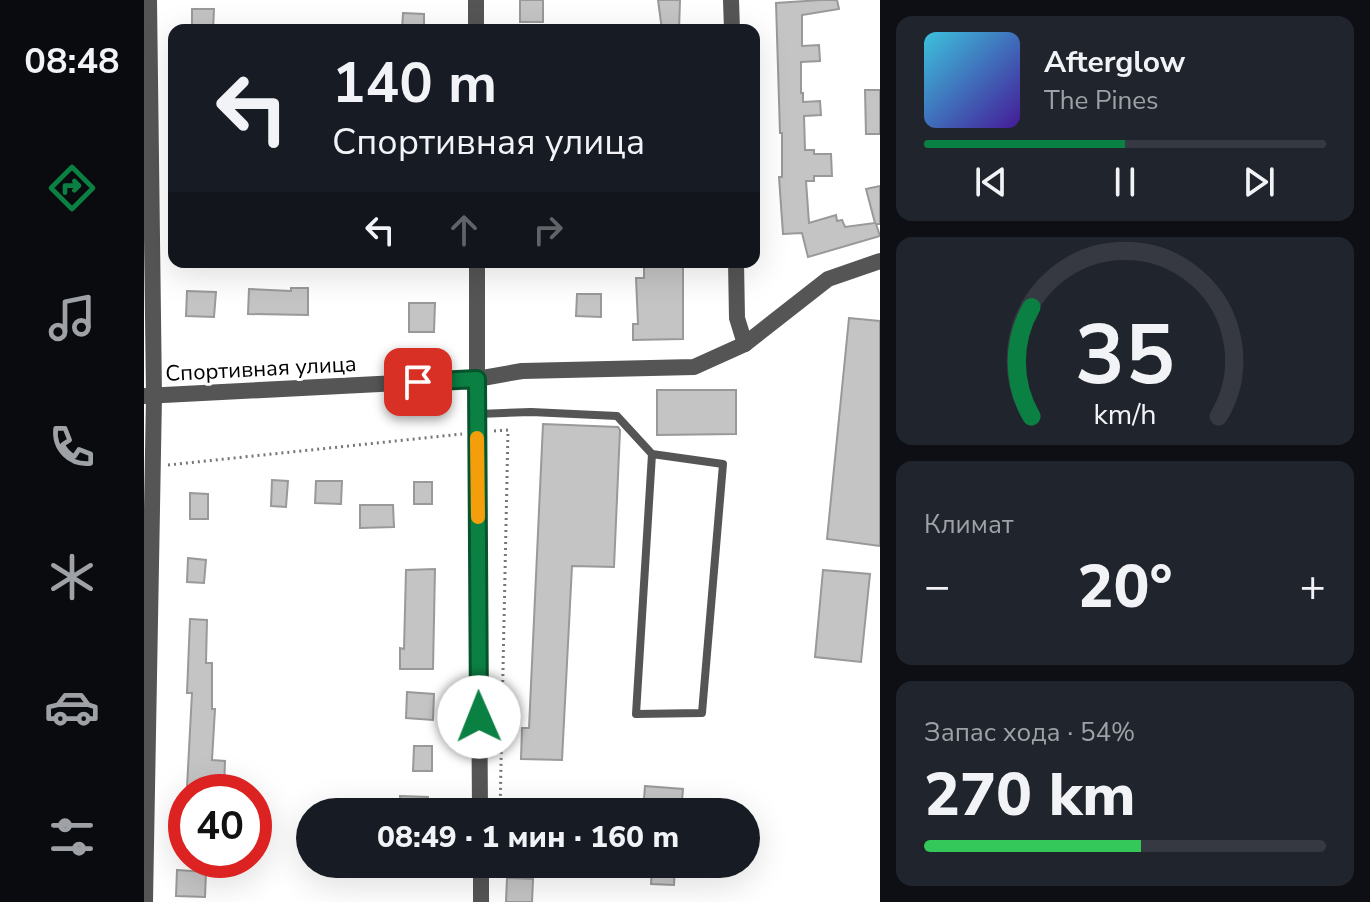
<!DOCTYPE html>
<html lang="ru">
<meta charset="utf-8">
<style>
:root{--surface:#171b24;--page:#20242c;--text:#f1f3f6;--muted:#9ea1a6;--line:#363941;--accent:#0b8043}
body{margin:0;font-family:"Nunito Sans",sans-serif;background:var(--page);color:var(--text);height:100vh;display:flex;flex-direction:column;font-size:30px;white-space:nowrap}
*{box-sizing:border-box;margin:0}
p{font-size:26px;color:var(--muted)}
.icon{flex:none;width:44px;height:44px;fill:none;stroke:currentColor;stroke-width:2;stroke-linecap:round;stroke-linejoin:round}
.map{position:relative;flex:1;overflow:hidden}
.details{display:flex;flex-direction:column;gap:16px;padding:16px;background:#0d0f14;width:490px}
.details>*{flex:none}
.top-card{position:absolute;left:24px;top:24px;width:592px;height:244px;border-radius:16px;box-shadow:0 8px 32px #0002;background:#171b24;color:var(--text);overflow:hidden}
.speed{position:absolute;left:24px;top:774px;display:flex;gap:16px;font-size:40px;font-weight:700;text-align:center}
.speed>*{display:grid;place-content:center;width:104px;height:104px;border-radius:50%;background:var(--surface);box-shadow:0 8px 32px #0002;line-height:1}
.speed .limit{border:12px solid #d22;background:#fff;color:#111}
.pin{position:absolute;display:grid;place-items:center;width:68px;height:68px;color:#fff;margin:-34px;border-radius:16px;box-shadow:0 4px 12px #0006}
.me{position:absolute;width:88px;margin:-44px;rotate:359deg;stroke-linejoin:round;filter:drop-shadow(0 0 6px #0008)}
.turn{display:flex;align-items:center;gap:28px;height:168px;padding:0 32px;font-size:36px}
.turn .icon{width:104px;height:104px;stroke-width:2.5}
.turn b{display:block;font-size:56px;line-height:68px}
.lanes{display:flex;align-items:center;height:76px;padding:0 32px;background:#0003;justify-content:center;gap:40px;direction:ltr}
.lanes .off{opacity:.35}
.big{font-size:60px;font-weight:800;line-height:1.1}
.details .card{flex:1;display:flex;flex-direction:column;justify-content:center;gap:12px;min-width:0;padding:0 28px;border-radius:16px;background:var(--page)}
.details .dial{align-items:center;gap:0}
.dial svg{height:208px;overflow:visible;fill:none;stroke:var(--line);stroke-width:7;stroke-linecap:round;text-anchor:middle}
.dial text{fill:var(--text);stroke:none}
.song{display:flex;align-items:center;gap:24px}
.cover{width:96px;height:96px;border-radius:12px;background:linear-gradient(135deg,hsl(190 70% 55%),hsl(260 70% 35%))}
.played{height:8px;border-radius:4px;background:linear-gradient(90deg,var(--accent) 50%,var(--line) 50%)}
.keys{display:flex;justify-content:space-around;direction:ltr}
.heat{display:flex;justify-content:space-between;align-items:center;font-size:44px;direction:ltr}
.charge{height:12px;border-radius:6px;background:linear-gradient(90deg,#34c759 54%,var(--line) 0)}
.trip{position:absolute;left:152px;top:798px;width:464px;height:80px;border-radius:40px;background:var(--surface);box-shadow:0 8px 32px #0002;font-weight:800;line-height:80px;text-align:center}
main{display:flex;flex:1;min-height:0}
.tabs{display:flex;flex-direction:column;width:144px;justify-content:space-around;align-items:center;background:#090b0e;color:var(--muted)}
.tabs .icon{width:56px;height:56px}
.tabs .on{color:var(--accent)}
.tabs b{font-size:36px;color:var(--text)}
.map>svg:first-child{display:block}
.building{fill:#c4c4c4;stroke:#999;stroke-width:2}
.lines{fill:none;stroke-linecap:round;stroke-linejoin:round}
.path{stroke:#777;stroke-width:3;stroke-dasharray:2 4;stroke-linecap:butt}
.service{stroke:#555;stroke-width:8}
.minor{stroke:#555;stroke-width:16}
.tertiary{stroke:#555;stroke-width:16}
.route-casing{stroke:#07532c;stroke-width:20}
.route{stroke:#0b8043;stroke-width:14}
.slow{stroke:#f59e0b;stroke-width:14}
.labels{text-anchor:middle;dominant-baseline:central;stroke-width:6;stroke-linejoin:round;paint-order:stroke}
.street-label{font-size:22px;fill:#000;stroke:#fff}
</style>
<main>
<nav class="tabs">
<b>08:48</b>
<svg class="icon on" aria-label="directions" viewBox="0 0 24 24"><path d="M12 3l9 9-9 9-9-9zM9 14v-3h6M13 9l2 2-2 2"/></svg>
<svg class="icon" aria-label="music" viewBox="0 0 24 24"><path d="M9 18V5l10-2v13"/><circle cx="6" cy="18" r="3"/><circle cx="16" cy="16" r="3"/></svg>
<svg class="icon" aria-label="phone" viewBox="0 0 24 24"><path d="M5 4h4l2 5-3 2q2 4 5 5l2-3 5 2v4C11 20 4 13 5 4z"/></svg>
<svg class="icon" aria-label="climate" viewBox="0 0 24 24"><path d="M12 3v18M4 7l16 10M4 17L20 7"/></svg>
<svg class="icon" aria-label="car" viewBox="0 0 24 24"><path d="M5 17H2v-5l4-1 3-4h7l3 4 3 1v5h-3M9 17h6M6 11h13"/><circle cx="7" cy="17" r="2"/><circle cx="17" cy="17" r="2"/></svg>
<svg class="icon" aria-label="filters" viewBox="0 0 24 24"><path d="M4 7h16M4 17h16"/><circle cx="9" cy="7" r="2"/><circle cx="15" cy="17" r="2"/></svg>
</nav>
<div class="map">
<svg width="736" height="902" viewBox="0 0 736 902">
<rect width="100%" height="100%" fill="#fff"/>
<path class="building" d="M376,0H399V22H376Z
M514,0H536L535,30H518Z
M677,0H693L695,9L658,15V46L675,45L676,61L657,62V93H659V102L676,101L677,115L660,116L661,150H670V154H687L688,176H670V181H662L665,223L692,215L693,221L698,220L701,227L731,223L722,189L736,186V224H732L736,236L664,257L658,233L639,234L635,177H638V133H636L632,3Z
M48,9H70L69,30H48Z
M259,13L280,14V30H258Z
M721,90H736V134H722Z
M539,262V339L489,340V324H494L492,278H500V264Z
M147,288H164V315L104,314L105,289L147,291Z
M43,291L72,292L70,317L42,316Z
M433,294H457V317L432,316Z
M265,303H291L290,332H265Z
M705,318L736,321V546L683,539Z
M513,390H592V434L513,435Z
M399,424L474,427L476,430L470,567L428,566L418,760L377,759L378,728H385Z
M128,480L144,481L142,507L127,506Z
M172,481H198L197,504L171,503Z
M270,482H288V504H270Z
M46,493L64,494V519H46Z
M216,505H249L250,527L216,528Z
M44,558L62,560L60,583L43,582Z
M291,569L289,669H256V648L260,649L262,570Z
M679,570L726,574L717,662L671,657Z
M46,619L63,620L62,663H68V709H71L68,760L81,761L80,788L43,787L48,693H43Z
M263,692L290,694L289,720L262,718Z
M270,746H288V771H269Z
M501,786L539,789L537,812H499Z
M256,796L284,797V812H256Z
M508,864H531L530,885L507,884Z
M33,870L62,872L61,897L32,896Z
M363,878L389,879L388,902H362Z"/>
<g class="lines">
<path class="path" d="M350,431L364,430L356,812
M24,465L318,434"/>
<path class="service" d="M334,414L387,412L473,416L508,454L492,714L558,713L579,464L508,454"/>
<path class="minor" d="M332,0V30
M587,0L588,30
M333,262V379
M592,262L593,318L601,344
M1,902L10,396L5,0"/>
<path class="tertiary" d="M333,379L336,812
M0,396L333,379L378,371L550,367L601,344L684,279L736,261
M337,864V902"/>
</g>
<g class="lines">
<defs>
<path id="route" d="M274,382L333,379L335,717"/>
</defs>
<use href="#route" class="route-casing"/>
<use href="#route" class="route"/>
<path class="slow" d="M333,438L334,517"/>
</g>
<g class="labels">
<g class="street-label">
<text transform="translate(117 369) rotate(-3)">Спортивная улица</text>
</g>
</g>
</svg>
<div class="speed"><div class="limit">40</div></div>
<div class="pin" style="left:274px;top:382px;background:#d93025"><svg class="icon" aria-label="arrive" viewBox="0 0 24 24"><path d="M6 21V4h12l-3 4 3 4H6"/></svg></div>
<svg class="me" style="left:335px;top:717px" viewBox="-20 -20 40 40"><circle r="19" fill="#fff"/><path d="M0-13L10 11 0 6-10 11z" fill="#0b8043"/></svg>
<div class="trip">08:49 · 1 мин · 160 m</div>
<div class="top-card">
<div class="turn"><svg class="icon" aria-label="left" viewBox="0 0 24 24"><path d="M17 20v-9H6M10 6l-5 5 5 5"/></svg><div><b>140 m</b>Спортивная улица</div></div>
<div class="lanes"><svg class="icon" aria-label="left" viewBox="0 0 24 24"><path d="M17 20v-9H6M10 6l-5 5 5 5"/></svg><svg class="icon off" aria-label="ahead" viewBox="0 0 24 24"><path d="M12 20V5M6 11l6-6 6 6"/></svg><svg class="icon off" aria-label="right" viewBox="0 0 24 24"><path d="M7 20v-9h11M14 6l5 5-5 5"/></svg></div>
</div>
</div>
<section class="details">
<div class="card">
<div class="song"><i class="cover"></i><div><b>Afterglow</b><p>The Pines</p></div></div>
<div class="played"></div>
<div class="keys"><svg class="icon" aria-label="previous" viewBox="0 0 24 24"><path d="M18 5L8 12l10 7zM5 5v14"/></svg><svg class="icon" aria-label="pause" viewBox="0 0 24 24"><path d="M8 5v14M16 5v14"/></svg><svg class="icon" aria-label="next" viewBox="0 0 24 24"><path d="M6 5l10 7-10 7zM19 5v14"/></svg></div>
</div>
<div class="card dial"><svg viewBox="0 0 100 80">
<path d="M14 69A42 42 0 1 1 86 69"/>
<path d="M14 69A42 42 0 0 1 14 27" stroke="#0b8043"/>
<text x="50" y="56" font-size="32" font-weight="700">35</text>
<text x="50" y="72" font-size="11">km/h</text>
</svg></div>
<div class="card"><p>Климат</p>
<div class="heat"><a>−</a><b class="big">20°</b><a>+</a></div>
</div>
<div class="card"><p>Запас хода · 54%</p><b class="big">270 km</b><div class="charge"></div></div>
</section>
</main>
